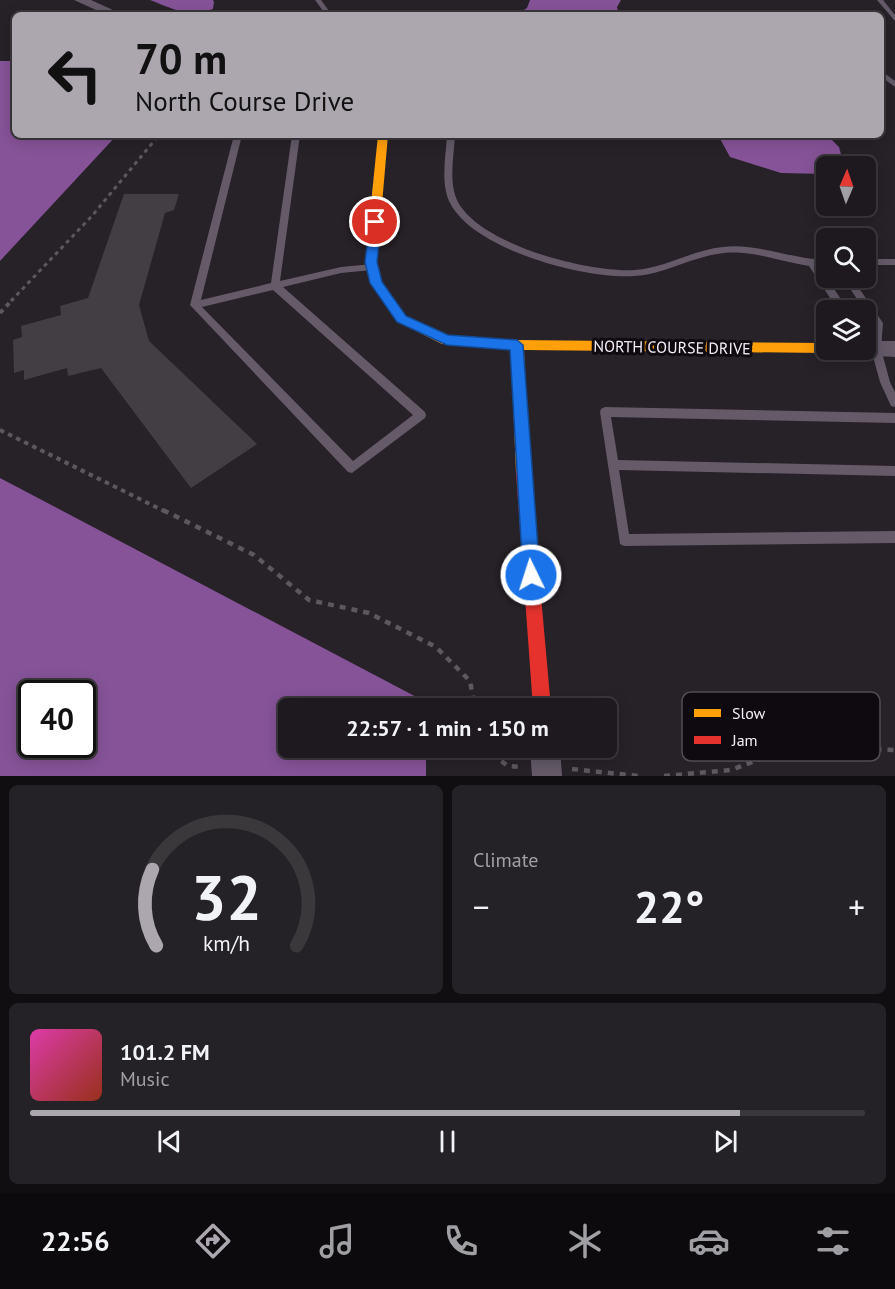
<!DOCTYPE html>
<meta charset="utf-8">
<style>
:root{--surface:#1d191e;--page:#252227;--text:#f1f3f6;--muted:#a0a0a4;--line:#3b383c;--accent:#aca6af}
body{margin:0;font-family:"PT Sans",sans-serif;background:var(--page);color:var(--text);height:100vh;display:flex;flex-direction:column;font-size:22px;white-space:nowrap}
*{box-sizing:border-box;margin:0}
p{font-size:20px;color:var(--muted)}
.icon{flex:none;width:33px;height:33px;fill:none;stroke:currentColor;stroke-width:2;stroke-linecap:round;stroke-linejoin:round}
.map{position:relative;height:776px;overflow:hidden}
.sheet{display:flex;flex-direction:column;gap:9px;padding:9px;background:#100e10;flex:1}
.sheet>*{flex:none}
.guide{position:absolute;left:12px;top:12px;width:872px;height:126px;border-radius:9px;box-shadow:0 3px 15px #0003,0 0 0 2px var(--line);background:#aca6af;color:#111;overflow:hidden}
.needle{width:39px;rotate:2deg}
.fabs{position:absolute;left:816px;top:156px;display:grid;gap:12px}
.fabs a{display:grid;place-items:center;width:60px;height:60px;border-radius:9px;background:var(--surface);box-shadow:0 3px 15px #0003,0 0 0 2px var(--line);font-size:30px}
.speed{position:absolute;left:18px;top:680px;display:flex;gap:12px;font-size:30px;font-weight:700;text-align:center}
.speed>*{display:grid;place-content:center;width:78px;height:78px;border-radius:50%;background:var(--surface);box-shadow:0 3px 15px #0003,0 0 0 2px var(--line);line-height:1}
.speed .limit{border:3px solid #111;border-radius:9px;background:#fff;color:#111}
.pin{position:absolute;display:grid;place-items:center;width:51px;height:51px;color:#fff;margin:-26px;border:3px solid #fff;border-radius:50%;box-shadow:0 2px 6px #0007}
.me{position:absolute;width:66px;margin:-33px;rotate:356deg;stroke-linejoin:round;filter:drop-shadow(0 0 4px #0008)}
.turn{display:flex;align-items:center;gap:21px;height:126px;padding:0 24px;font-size:27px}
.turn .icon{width:78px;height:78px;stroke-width:2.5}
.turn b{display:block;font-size:42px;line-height:51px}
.big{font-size:45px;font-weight:800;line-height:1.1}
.sheet .tile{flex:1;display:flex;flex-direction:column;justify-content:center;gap:9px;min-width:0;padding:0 21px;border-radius:9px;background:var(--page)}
.sheet .dial{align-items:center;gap:0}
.dial svg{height:156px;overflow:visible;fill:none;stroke:var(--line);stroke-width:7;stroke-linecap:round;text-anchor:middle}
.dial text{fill:var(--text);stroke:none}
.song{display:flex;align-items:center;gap:18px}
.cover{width:72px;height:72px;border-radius:9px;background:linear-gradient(135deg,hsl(320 70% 55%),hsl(10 70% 35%))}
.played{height:6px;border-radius:3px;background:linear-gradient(90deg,var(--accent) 85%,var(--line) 85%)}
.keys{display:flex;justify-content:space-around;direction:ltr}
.heat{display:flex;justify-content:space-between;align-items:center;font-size:33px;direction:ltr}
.sheet .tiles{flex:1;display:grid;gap:9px;grid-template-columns:1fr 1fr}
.tile:last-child{grid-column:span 2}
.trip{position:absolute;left:278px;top:698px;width:339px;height:60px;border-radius:9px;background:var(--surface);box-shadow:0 3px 15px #0003,0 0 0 2px var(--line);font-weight:800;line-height:60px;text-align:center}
.tab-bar{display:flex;height:96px;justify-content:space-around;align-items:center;background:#0c0a0c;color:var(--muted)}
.tab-bar .icon{width:42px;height:42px}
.tab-bar .selected{color:var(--accent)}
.tab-bar b{font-size:27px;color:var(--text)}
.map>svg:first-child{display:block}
.water{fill:#865398;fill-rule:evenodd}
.building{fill:#433e44}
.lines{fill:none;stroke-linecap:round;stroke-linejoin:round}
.path-far2{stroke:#5e5760;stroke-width:3;stroke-dasharray:4 4;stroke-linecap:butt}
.path-far1{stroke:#5e5760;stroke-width:4;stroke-dasharray:4.5 4.5;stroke-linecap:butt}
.path{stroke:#5e5760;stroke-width:4.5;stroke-dasharray:6 6;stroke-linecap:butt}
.lane{fill:#645a68;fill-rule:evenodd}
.street{fill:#645a68;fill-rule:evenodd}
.slow{fill:#ff9f0a;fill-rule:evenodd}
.jam{fill:#e5322d;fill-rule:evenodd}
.route{fill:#1a73e8;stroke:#114b97;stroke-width:1.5}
.labels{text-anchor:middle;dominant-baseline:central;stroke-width:6;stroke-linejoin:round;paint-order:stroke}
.street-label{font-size:16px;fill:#f4eef7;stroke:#0e0a10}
.key{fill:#0e0a10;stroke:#534e55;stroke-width:1.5}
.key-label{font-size:16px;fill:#f4eef7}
</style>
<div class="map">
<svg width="895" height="776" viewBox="0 0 895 776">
<rect width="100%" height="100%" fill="#272128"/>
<path class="water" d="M150,0H213L214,2L213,9C189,18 173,9 150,0Z
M530,0H621L617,7L619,15H521L519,13L527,8Z
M0,61H15V135H117L0,261Z
M718,135H827L839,147L844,165L826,166V174L781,173L730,157Z
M0,478L424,701L425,708H288V747H426V776H0ZM32,693H82V744H32Z"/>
<path class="building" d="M124,194H179L174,210L165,213L139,305L149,341L257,444L191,488L101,368L68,376L67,368L24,380V370L14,373L13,340L22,337L21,326L61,315L60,306L88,298Z"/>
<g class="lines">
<path class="path-far2" d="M11,301L91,217L159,135"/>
<path class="path-far1" d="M0,313L13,299
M0,430L166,512"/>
<path class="path" d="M163,510L254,555L309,600L369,613L436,647L470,681L475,708
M482,747L508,766L520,767
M572,769L638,776
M664,776L731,770L792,747L895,750"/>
<path class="lane" d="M315,0H321L332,15H326Z
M877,0H883L895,15V21Z
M709,10H819L822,12L819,14L702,15Z
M880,70L895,81V87L880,76Z
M234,135H242L201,300L271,283L292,135H300L280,281L341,267L372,264L377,267L372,270L341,273L283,287L425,412L426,415L425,418L352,473L348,472L190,305ZM273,290L413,415L353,461L202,307Z
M447,135H455C454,156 448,183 458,202C481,245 589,273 635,270C665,268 692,250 723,247C758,243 791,259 826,260V266H819L848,310H838L809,266C781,262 753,250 724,253C693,256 666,274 635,276C586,280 474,250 450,203C440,183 446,156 447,135Z
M866,259H895V265H866Z
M843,278H852L883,323L881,349L890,382L895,392V407L891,406L880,382L871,349L873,323Z
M605,407L895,413V423L611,417L618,460L895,466V476L619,470L629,534L895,531V543L624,546L620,544L600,412L601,409Z"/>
<path class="street" d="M74,0H91L124,15H107Z
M866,341H895V357L859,355L856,350H866Z
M530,747H560L562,776H532Z"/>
<path class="slow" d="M378,135H388L377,262L382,282L406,316L449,335L517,340L826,343V350H832L826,353L524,350L530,473L528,478L523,480L518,478L516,473L511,350L442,344L398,322L372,286L365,262Z"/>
<path class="jam" d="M523,466L528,468L530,473L551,708H533L516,473L518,468Z"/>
</g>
<path class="route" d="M375,218L381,222L377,262L382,282L406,316L448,335L517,340L523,345L540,575L537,581L531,583L525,581L523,575L510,350L447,345L397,322L370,283L365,262L370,222Z"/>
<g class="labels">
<g class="street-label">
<text transform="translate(672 347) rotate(1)">NORTH COURSE DRIVE</text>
</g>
</g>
<rect x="682" y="692" width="198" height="69" rx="9" class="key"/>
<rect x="694" y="709" width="27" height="8" fill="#ff9f0a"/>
<rect x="694" y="736" width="27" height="8" fill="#e5322d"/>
<g class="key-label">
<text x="732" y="719">Slow</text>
<text x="732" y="746">Jam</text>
</g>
</svg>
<div class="fabs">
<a><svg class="needle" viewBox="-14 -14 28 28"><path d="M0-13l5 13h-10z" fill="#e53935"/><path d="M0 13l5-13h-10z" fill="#a0a0a4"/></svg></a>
<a><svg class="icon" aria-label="search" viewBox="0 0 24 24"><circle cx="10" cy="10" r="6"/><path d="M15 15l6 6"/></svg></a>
<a><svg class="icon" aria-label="layers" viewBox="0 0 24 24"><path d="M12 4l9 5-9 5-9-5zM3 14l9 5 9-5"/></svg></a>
</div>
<div class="speed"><div class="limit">40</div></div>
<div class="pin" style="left:375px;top:222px;background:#d93025"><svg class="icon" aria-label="arrive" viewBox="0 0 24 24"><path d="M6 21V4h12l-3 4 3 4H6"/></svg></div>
<svg class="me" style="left:531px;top:575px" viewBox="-20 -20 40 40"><circle r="17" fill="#1a73e8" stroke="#fff" stroke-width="3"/><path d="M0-11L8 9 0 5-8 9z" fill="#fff"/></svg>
<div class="trip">22:57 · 1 min · 150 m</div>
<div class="guide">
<div class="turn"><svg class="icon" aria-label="left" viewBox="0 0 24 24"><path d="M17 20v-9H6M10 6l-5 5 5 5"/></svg><div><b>70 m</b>North Course Drive</div></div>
</div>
</div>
<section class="sheet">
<div class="tiles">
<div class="tile dial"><svg viewBox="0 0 100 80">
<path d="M14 69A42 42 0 1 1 86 69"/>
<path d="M14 69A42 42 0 0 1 12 30" stroke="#aca6af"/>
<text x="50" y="56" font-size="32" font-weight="700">32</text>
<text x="50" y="72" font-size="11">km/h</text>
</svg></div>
<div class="tile"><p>Climate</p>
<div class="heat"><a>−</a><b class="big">22°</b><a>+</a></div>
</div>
<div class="tile">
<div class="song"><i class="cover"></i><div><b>101.2 FM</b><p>Music</p></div></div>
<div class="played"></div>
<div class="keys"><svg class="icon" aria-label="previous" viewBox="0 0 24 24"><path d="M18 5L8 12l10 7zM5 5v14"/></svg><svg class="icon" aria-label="pause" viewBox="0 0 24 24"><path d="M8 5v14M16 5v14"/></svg><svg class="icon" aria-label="next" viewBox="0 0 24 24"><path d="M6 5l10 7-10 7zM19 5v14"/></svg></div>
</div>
</div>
</section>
<nav class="tab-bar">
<b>22:56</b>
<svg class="icon selected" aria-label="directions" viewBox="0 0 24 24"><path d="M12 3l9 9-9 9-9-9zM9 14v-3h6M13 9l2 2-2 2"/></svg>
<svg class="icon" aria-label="music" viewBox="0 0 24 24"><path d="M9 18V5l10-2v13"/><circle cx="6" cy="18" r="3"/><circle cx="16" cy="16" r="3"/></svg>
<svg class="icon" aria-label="phone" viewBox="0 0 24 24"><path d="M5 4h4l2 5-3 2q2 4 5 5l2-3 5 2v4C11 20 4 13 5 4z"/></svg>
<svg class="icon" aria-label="climate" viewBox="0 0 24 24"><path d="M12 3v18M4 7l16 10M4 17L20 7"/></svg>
<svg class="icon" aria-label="car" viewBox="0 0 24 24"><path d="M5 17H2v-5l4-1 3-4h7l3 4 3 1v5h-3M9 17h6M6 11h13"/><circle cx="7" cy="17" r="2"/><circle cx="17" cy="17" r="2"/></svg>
<svg class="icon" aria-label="filters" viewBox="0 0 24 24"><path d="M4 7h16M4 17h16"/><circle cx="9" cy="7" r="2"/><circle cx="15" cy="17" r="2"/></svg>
</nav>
